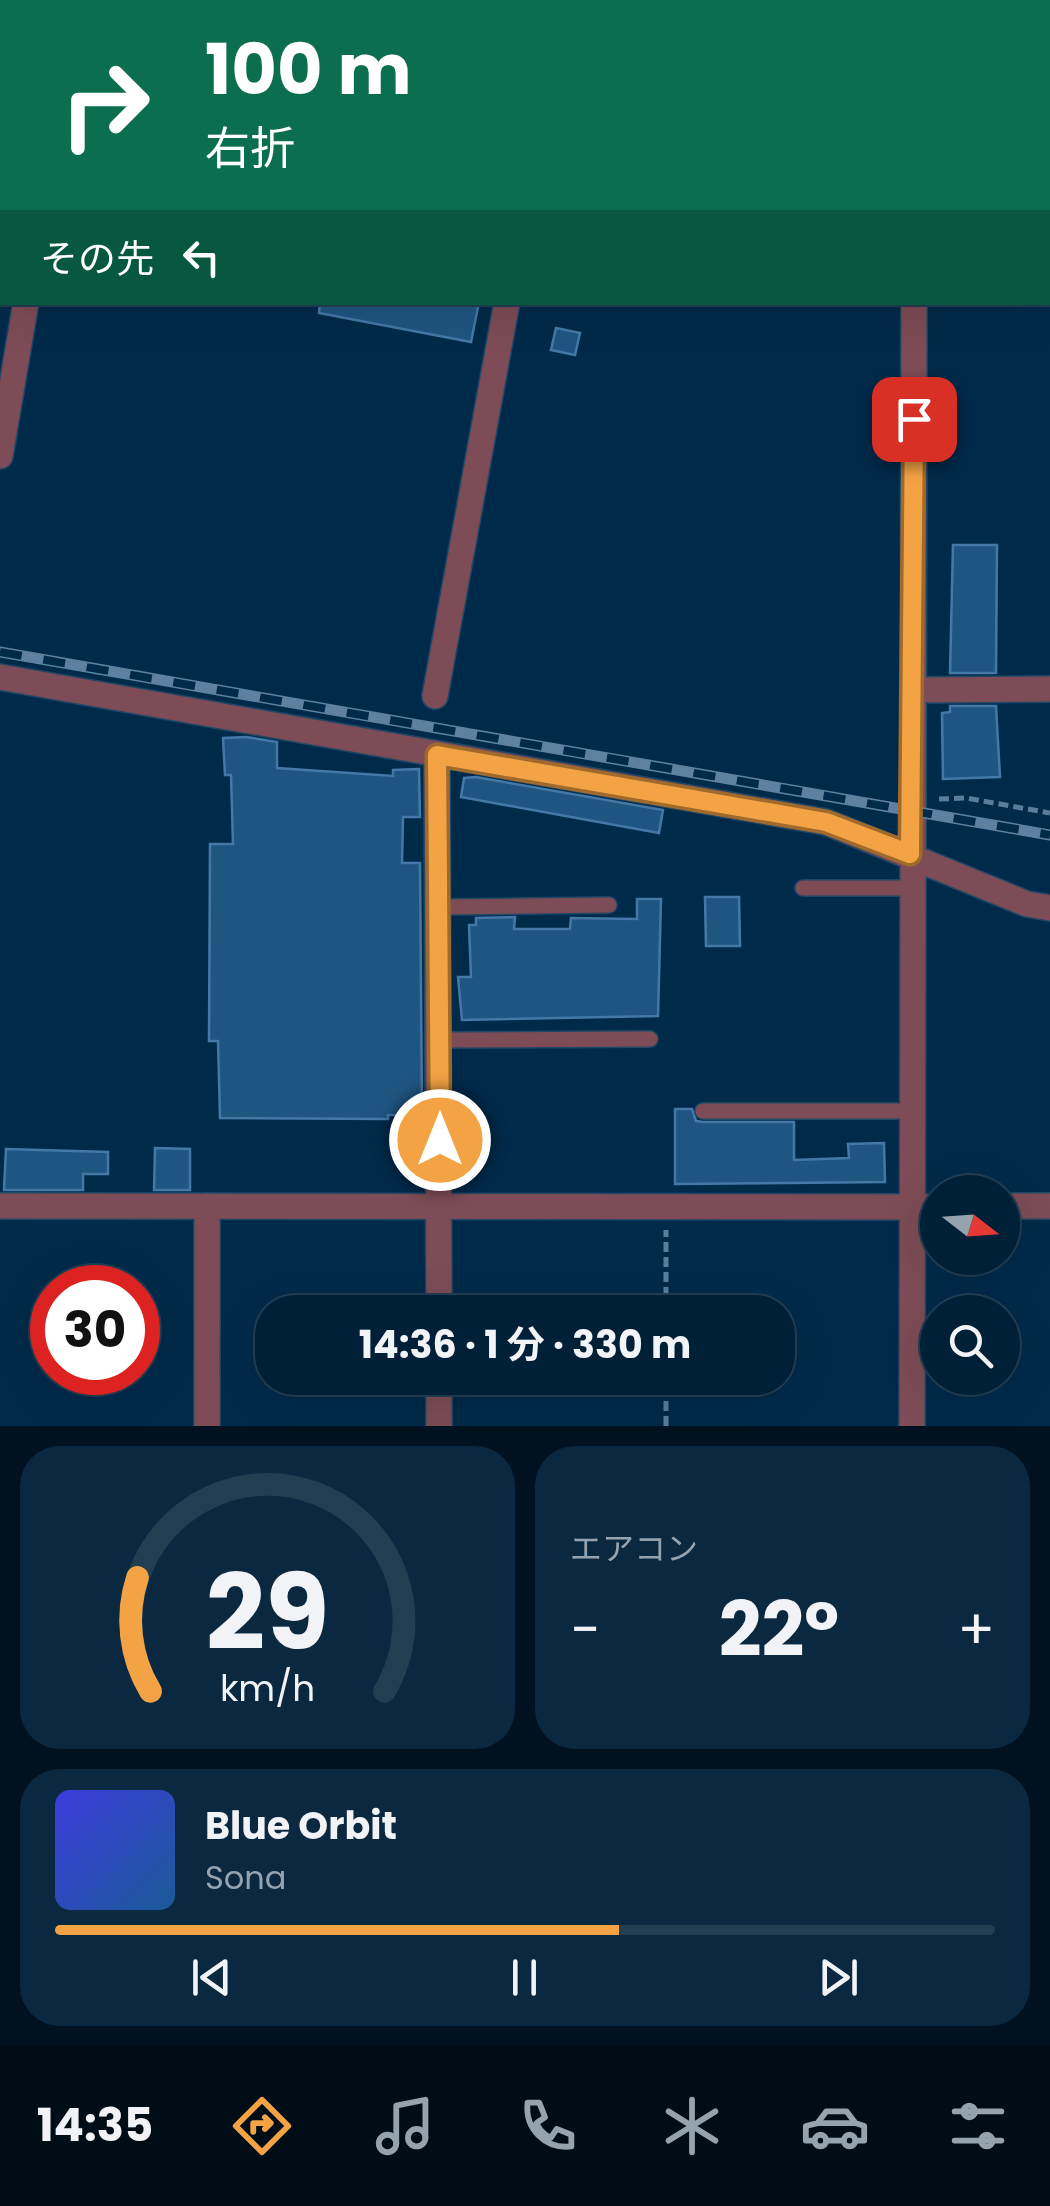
<!DOCTYPE html>
<html lang="ja">
<meta charset="utf-8">
<style>
:root{--surface:#002038;--page:#0a2840;--text:#f1f3f6;--muted:#95a3ae;--line:#223e53;--accent:#f4a344}
body{margin:0;font-family:Poppins,"Noto Sans JP",sans-serif;background:var(--page);color:var(--text);height:100vh;display:flex;flex-direction:column;font-size:38px;white-space:nowrap}
*{box-sizing:border-box;margin:0}
p{font-size:32px;color:var(--muted)}
.icon{flex:none;width:55px;height:55px;fill:none;stroke:currentColor;stroke-width:2;stroke-linecap:round;stroke-linejoin:round}
.map{position:relative;height:1426px;overflow:hidden}
.side{display:flex;flex-direction:column;gap:20px;padding:20px;background:#00121f;flex:1}
.side>*{flex:none}
.top-card{position:absolute;left:0px;top:0px;width:1050px;height:305px;box-shadow:0 10px 40px #0002,0 0 0 2px var(--line);background:#0b6e4f;color:#fff;overflow:hidden}
.needle{width:65px;rotate:107deg}
.buttons{position:absolute;left:920px;top:1175px;display:grid;gap:20px}
.buttons a{display:grid;place-items:center;width:100px;height:100px;border-radius:50%;background:var(--surface);box-shadow:0 10px 40px #0002,0 0 0 2px var(--line);font-size:50px}
.speed{position:absolute;left:30px;top:1265px;display:flex;gap:20px;font-size:50px;font-weight:700;text-align:center}
.speed>*{display:grid;place-content:center;width:130px;height:130px;border-radius:50%;background:var(--surface);box-shadow:0 10px 40px #0002,0 0 0 2px var(--line);line-height:1}
.speed .limit{border:15px solid #d22;background:#fff;color:#111}
.pin{position:absolute;display:grid;place-items:center;width:85px;height:85px;color:#fff;margin:-42px;border-radius:20px;box-shadow:0 5px 15px #0006}
.me{position:absolute;width:110px;margin:-55px;rotate:0deg;stroke-linejoin:round;filter:drop-shadow(0 0 8px #0008)}
.turn{display:flex;align-items:center;gap:35px;height:210px;padding:0 40px;font-size:45px}
.turn .icon{width:130px;height:130px;stroke-width:2.5}
.turn b{display:block;font-size:70px;line-height:85px}
.then{display:flex;align-items:center;height:95px;padding:0 40px;background:#0003;gap:20px;font-size:38px}
.big{font-size:75px;font-weight:700;line-height:1.1}
.side .tile{flex:1;display:flex;flex-direction:column;justify-content:center;gap:15px;min-width:0;padding:0 35px;border-radius:40px;background:var(--page)}
.side .dial{align-items:center;gap:0}
.dial svg{height:260px;overflow:visible;fill:none;stroke:var(--line);stroke-width:7;stroke-linecap:round;text-anchor:middle}
.dial text{fill:var(--text);stroke:none}
.song{display:flex;align-items:center;gap:30px}
.cover{width:120px;height:120px;border-radius:15px;background:linear-gradient(135deg,hsl(240 70% 55%),hsl(210 70% 35%))}
.played{height:10px;border-radius:5px;background:linear-gradient(90deg,var(--accent) 60%,var(--line) 60%)}
.keys{display:flex;justify-content:space-around;direction:ltr}
.heat{display:flex;justify-content:space-between;align-items:center;font-size:55px;direction:ltr}
.side .tiles{flex:1;display:grid;gap:20px;grid-template-columns:1fr 1fr}
.tile:last-child{grid-column:span 2}
.trip{position:absolute;left:255px;top:1295px;width:540px;height:100px;border-radius:40px;background:var(--surface);box-shadow:0 10px 40px #0002,0 0 0 2px var(--line);font-weight:700;line-height:100px;text-align:center}
.menu{display:flex;height:160px;justify-content:space-around;align-items:center;background:#000d16;color:var(--muted)}
.menu .icon{width:70px;height:70px}
.menu .active{color:var(--accent)}
.menu b{font-size:45px;color:var(--text)}
.map>svg:first-child{display:block}
.building{fill:#1f5581;stroke:#4479a7;stroke-width:2.5}
.lines{fill:none;stroke-linecap:round;stroke-linejoin:round}
.lane-casing{stroke:#1f4766;stroke-width:18}
.street-casing{stroke:#1f4766;stroke-width:28}
.highway-casing{stroke:#1f4766;stroke-width:32}
.path{stroke:#597d9a;stroke-width:5;stroke-dasharray:10 5;stroke-linecap:butt}
.lane{stroke:#7d4c56;stroke-width:15}
.street{stroke:#7d4c56;stroke-width:25}
.highway{stroke:#f07794;stroke-width:30}
.rail-casing{stroke:#5d819e;stroke-width:11}
.rail{stroke:#002a4a;stroke-width:8;stroke-dasharray:22;stroke-linecap:butt}
.route-casing{stroke:#9f6a2c;stroke-width:25}
.route{stroke:#f4a344;stroke-width:18}
</style>
<div class="map">
<svg width="1050" height="1426" viewBox="0 0 1050 1426">
<rect width="100%" height="100%" fill="#002a4a"/>
<path class="building" d="M320,302H479L471,342L319,313Z
M556,328L580,333L575,355L551,350Z
M953,545H997L996,673H950Z
M950,706H996L1000,777L943,779L942,713L950,712Z
M246,737L277,742V768L393,776V770L419,769L420,817H403L402,863H420L422,1115H388V1119L220,1118L218,1041H209L210,844H233L231,775H225L223,738Z
M476,777L663,810L659,833L461,797L464,778Z
M705,897H739L740,946H706Z
M637,899H661L658,1016L462,1020L458,977H471L469,925H476V918L515,917L514,929H570L571,918L637,919Z
M675,1109H692L696,1121L703,1122H794V1160L849,1158L848,1144L884,1143L885,1182L675,1184Z
M155,1148L190,1149V1190H154Z
M6,1149L108,1152V1174H83V1190H4Z"/>
<g class="lines">
<defs>
<path id="lane" d="M603,0L612,2
M803,888H910
M438,907L609,905
M439,1040L650,1039
M703,1111H911"/>
<path id="street" d="M547,0V2
M78,2V0
M0,102L2,103
M1048,225L1050,224
M0,456L26,302
M0,677L826,822L1027,904L1050,908
M913,690L1050,689
M435,696L507,302
M437,755L439,1312
M0,1206L938,1207
M207,1206V1426
M1002,1206H1050
M439,1426V1378
M912,1426L914,302"/>
<path id="highway" d="M924,0L931,2
M1048,43L1050,44"/>
</defs>
<use href="#lane" class="lane-casing"/>
<use href="#street" class="street-casing"/>
<use href="#highway" class="highway-casing"/>
<path class="path" d="M939,799L966,798L1050,813
M666,1312V1230
M666,1426V1378"/>
<use href="#lane" class="lane"/>
<use href="#street" class="street"/>
<use href="#highway" class="highway"/>
<defs>
<path id="rail" d="M0,652L1050,835"/>
</defs>
<use href="#rail" class="rail-casing"/>
<use href="#rail" class="rail"/>
</g>
<g class="lines">
<defs>
<path id="route" d="M440,1140L437,755L826,822L910,854L914,419"/>
</defs>
<use href="#route" class="route-casing"/>
<use href="#route" class="route"/>
</g>
</svg>
<div class="buttons">
<a><svg class="needle" viewBox="-14 -14 28 28"><path d="M0-13l5 13h-10z" fill="#e53935"/><path d="M0 13l5-13h-10z" fill="#95a3ae"/></svg></a>
<a><svg class="icon" aria-label="search" viewBox="0 0 24 24"><circle cx="10" cy="10" r="6"/><path d="M15 15l6 6"/></svg></a>
</div>
<div class="speed"><div class="limit">30</div></div>
<div class="pin" style="left:914px;top:419px;background:#d93025"><svg class="icon" aria-label="arrive" viewBox="0 0 24 24"><path d="M6 21V4h12l-3 4 3 4H6"/></svg></div>
<svg class="me" style="left:440px;top:1140px" viewBox="-20 -20 40 40"><circle r="17" fill="#f4a344" stroke="#fff" stroke-width="3"/><path d="M0-11L8 9 0 5-8 9z" fill="#fff"/></svg>
<div class="trip">14:36 · 1 分 · 330 m</div>
<div class="top-card">
<div class="turn"><svg class="icon" aria-label="right" viewBox="0 0 24 24"><path d="M7 20v-9h11M14 6l5 5-5 5"/></svg><div><b>100 m</b>右折</div></div>
<div class="then">その先<svg class="icon" aria-label="left" viewBox="0 0 24 24"><path d="M17 20v-9H6M10 6l-5 5 5 5"/></svg></div>
</div>
</div>
<section class="side">
<div class="tiles">
<div class="tile dial"><svg viewBox="0 0 100 80">
<path d="M14 69A42 42 0 1 1 86 69"/>
<path d="M14 69A42 42 0 0 1 10 34" stroke="#f4a344"/>
<text x="50" y="56" font-size="32" font-weight="700">29</text>
<text x="50" y="72" font-size="11">km/h</text>
</svg></div>
<div class="tile"><p>エアコン</p>
<div class="heat"><a>−</a><b class="big">22°</b><a>+</a></div>
</div>
<div class="tile">
<div class="song"><i class="cover"></i><div><b>Blue Orbit</b><p>Sona</p></div></div>
<div class="played"></div>
<div class="keys"><svg class="icon" aria-label="previous" viewBox="0 0 24 24"><path d="M18 5L8 12l10 7zM5 5v14"/></svg><svg class="icon" aria-label="pause" viewBox="0 0 24 24"><path d="M8 5v14M16 5v14"/></svg><svg class="icon" aria-label="next" viewBox="0 0 24 24"><path d="M6 5l10 7-10 7zM19 5v14"/></svg></div>
</div>
</div>
</section>
<nav class="menu">
<b>14:35</b>
<svg class="icon active" aria-label="directions" viewBox="0 0 24 24"><path d="M12 3l9 9-9 9-9-9zM9 14v-3h6M13 9l2 2-2 2"/></svg>
<svg class="icon" aria-label="music" viewBox="0 0 24 24"><path d="M9 18V5l10-2v13"/><circle cx="6" cy="18" r="3"/><circle cx="16" cy="16" r="3"/></svg>
<svg class="icon" aria-label="phone" viewBox="0 0 24 24"><path d="M5 4h4l2 5-3 2q2 4 5 5l2-3 5 2v4C11 20 4 13 5 4z"/></svg>
<svg class="icon" aria-label="climate" viewBox="0 0 24 24"><path d="M12 3v18M4 7l16 10M4 17L20 7"/></svg>
<svg class="icon" aria-label="car" viewBox="0 0 24 24"><path d="M5 17H2v-5l4-1 3-4h7l3 4 3 1v5h-3M9 17h6M6 11h13"/><circle cx="7" cy="17" r="2"/><circle cx="17" cy="17" r="2"/></svg>
<svg class="icon" aria-label="filters" viewBox="0 0 24 24"><path d="M4 7h16M4 17h16"/><circle cx="9" cy="7" r="2"/><circle cx="15" cy="17" r="2"/></svg>
</nav>
